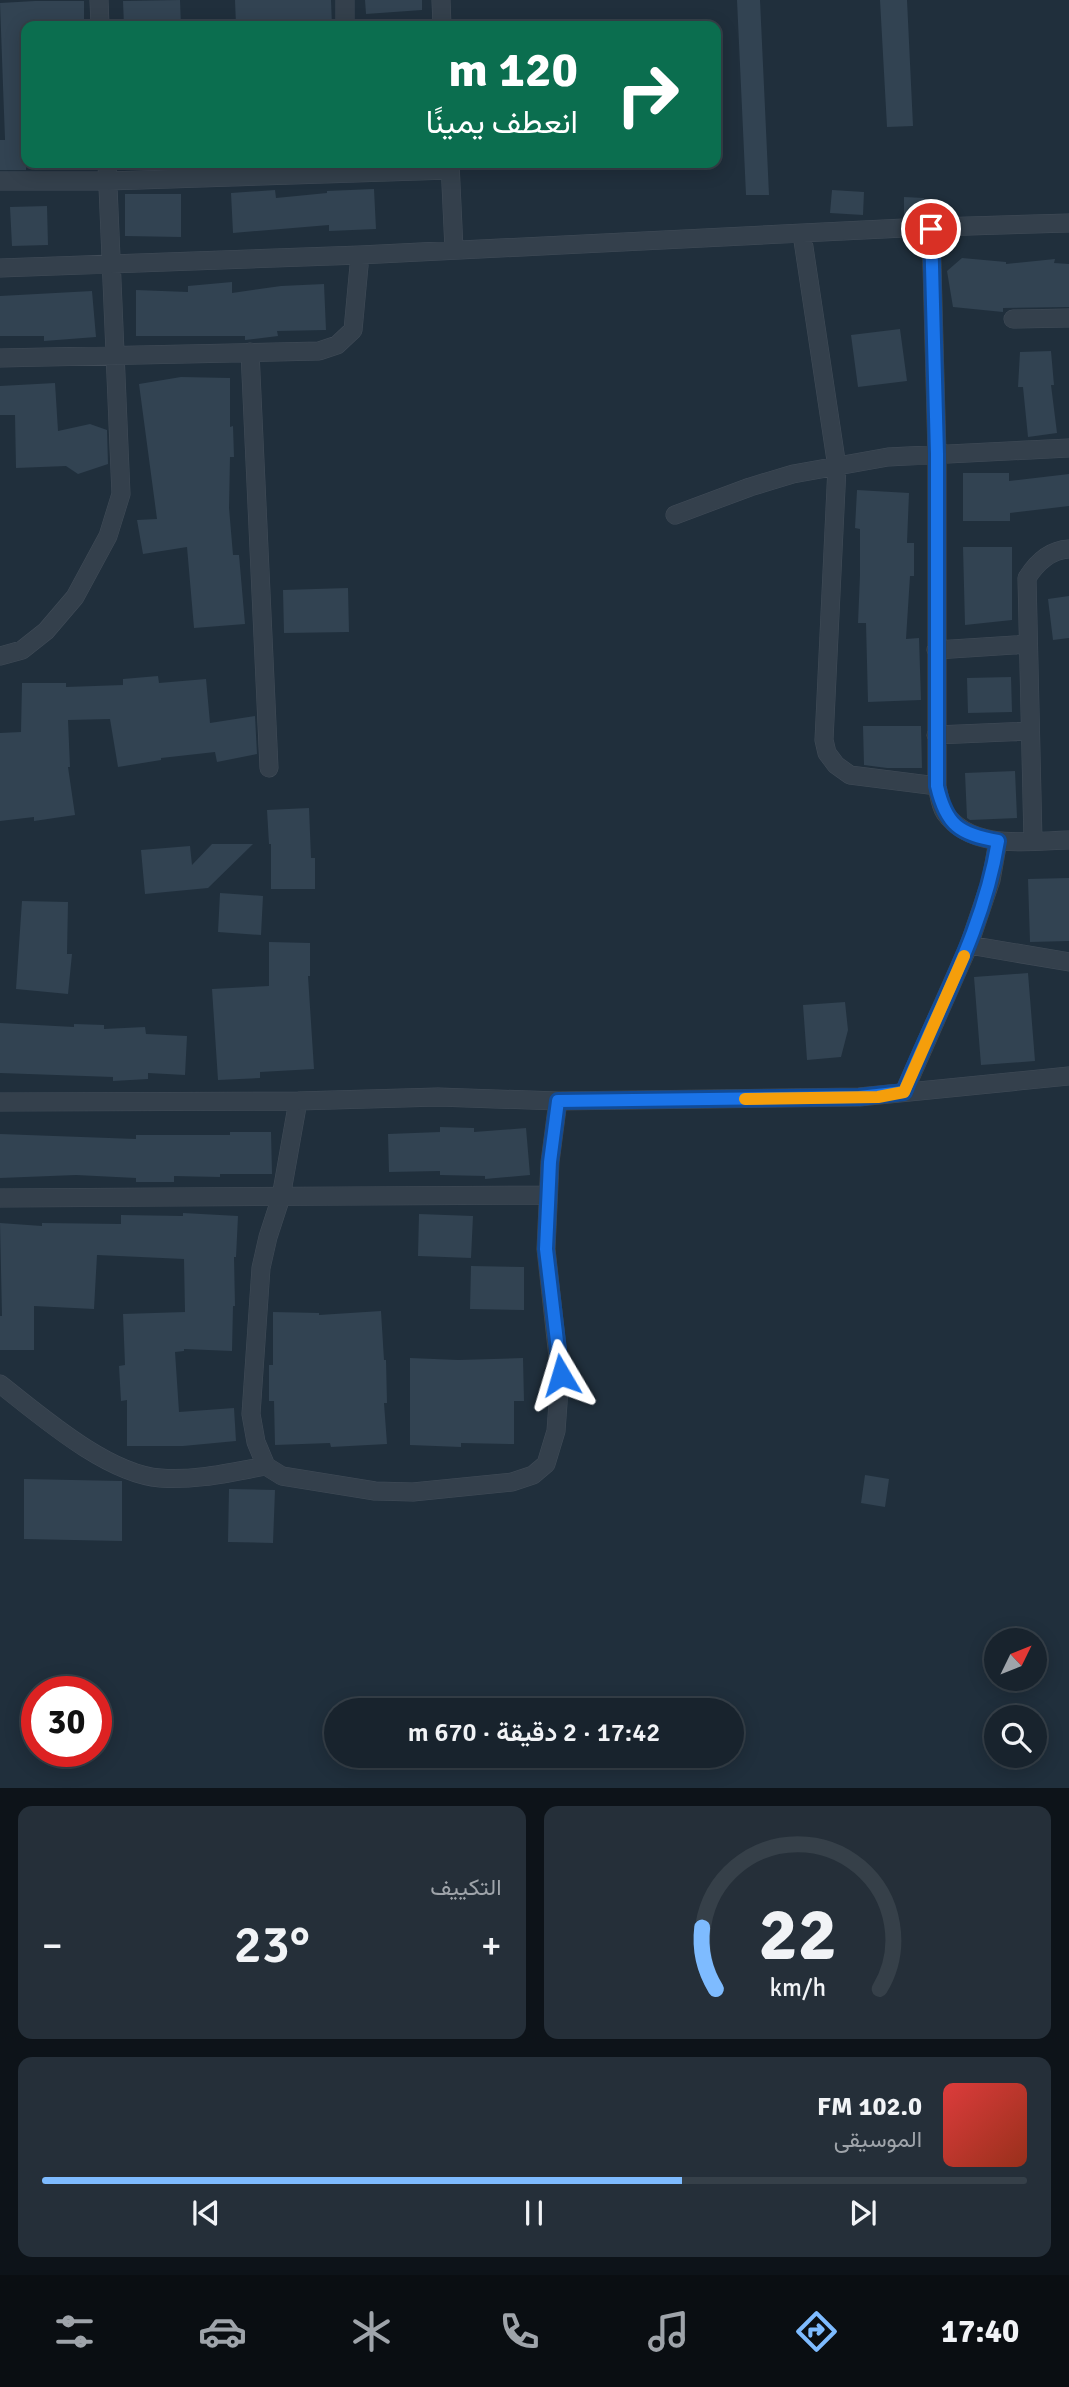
<!DOCTYPE html>
<html lang="ar">
<meta charset="utf-8">
<style>
:root{--surface:#18232d;--page:#252f39;--text:#f1f3f6;--muted:#9fa4aa;--line:#364049;--accent:#7ebbff}
body{margin:0;font-family:Signika,Vazirmatn,sans-serif;background:var(--page);color:var(--text);direction:rtl;height:100vh;display:flex;flex-direction:column;font-size:26px;white-space:nowrap}
*{box-sizing:border-box;margin:0}
p{font-size:23px;color:var(--muted)}
.icon{flex:none;width:38px;height:38px;fill:none;stroke:currentColor;stroke-width:2;stroke-linecap:round;stroke-linejoin:round}
.map{position:relative;height:1788px;overflow:hidden;direction:ltr}
.side{display:flex;flex-direction:column;gap:18px;padding:18px;background:#0d1319;flex:1}
.side>*{flex:none}
.banner{position:absolute;left:21px;top:21px;width:700px;height:147px;border-radius:14px;box-shadow:0 4px 18px #0003,0 0 0 2px var(--line);direction:rtl;background:#0b6e4f;color:#fff;overflow:hidden}
.needle{width:46px;rotate:47deg}
.fabs{position:absolute;left:984px;top:1628px;display:grid;gap:14px}
.fabs a{display:grid;place-items:center;width:63px;height:63px;border-radius:50%;background:var(--surface);box-shadow:0 4px 18px #0003,0 0 0 2px var(--line);font-size:35px}
.speed{position:absolute;left:21px;top:1676px;display:flex;gap:14px;font-size:35px;font-weight:700;text-align:center}
.speed>*{display:grid;place-content:center;width:91px;height:91px;border-radius:50%;background:var(--surface);box-shadow:0 4px 18px #0003,0 0 0 2px var(--line);line-height:1}
.speed .limit{border:10px solid #d22;background:#fff;color:#111}
.pin{position:absolute;display:grid;place-items:center;width:60px;height:60px;color:#fff;margin:-30px;border:4px solid #fff;border-radius:50%;box-shadow:0 2px 7px #0007}
.me{position:absolute;width:77px;margin:-38px;rotate:353deg;stroke-linejoin:round;filter:drop-shadow(0 0 5px #0008)}
.turn{display:flex;align-items:center;gap:24px;height:147px;padding:0 28px;font-size:32px}
.turn .icon{width:91px;height:91px;stroke-width:2.5}
.turn b{display:block;font-size:49px;line-height:60px}
.big{font-size:52px;font-weight:600;line-height:1.1}
.side .card{flex:1;display:flex;flex-direction:column;justify-content:center;gap:10px;min-width:0;padding:0 24px;border-radius:14px;background:var(--page)}
.side .dial{align-items:center;gap:0}
.dial svg{height:182px;overflow:visible;fill:none;stroke:var(--line);stroke-width:7;stroke-linecap:round;text-anchor:middle}
.dial text{fill:var(--text);stroke:none}
.song{display:flex;align-items:center;gap:21px}
.cover{width:84px;height:84px;border-radius:10px;background:linear-gradient(135deg,hsl(0 70% 55%),hsl(10 70% 35%))}
.played{height:7px;border-radius:4px;background:linear-gradient(90deg,var(--accent) 65%,var(--line) 65%)}
.keys{display:flex;justify-content:space-around;direction:ltr}
.heat{display:flex;justify-content:space-between;align-items:center;font-size:38px;direction:ltr}
.side .tiles{flex:1;display:grid;gap:18px;grid-template-columns:1fr 1fr}
.card:last-child{grid-column:span 2}
.trip{position:absolute;left:324px;top:1698px;width:420px;height:70px;border-radius:35px;background:var(--surface);box-shadow:0 4px 18px #0003,0 0 0 2px var(--line);font-weight:600;line-height:70px;text-align:center;direction:rtl}
.tabs{display:flex;height:112px;justify-content:space-around;align-items:center;background:#0a0e12;color:var(--muted)}
.tabs .icon{width:49px;height:49px}
.tabs .current{color:var(--accent)}
.tabs b{font-size:32px;color:var(--text)}
.map>svg:first-child{display:block}
.building{fill:#324352}
.lines{fill:none;stroke-linecap:round;stroke-linejoin:round}
.minor-casing{stroke:#414c58;stroke-width:19}
.minor{stroke:#34404c;stroke-width:18}
.route-casing{stroke:#114b97;stroke-width:18}
.route{stroke:#1a73e8;stroke-width:12}
.slow{stroke:#f59e0b;stroke-width:12}
</style>
<div class="map">
<svg width="1069" height="1789" viewBox="0 0 1069 1789">
<rect width="100%" height="100%" fill="#202f3c"/>
<path class="building" d="M180,0L181,26H124L123,1Z
M235,0H331L332,26H236Z
M365,0H422V10L366,14Z
M737,0H760L769,195H746Z
M880,0H907L913,126L887,127Z
M35,1H84V26H26V170H0V140H5L0,3Z
M374,189L376,229L329,231V225L233,233L231,193L275,190L276,198L327,193V191Z
M832,190L864,192L863,215L830,213Z
M125,194H181V237L125,236Z
M904,197L924,198V216L904,217Z
M47,206L48,245L12,246L10,207Z
M962,258L1006,262V264L1055,259L1054,263L1069,264V307L1003,308V312L953,307L947,271Z
M232,282V293L281,286L324,284L326,330L277,331L278,336L245,340V336H136V290L188,292V286Z
M92,291L96,337L44,341V336H0V296Z
M900,329L907,381L858,387L851,335Z
M1051,351L1054,385H1051L1057,433L1028,437L1023,387H1018L1020,352Z
M181,377L230,378V427L233,426L234,457H230L229,508L233,555H239L245,624L194,628L187,547L143,554L137,520L157,519L139,384Z
M55,383L58,431L90,424L107,430L108,464L78,474L66,466L16,468L15,415H0V386Z
M963,473H1009V481L1069,474V506L1010,513V521H963Z
M857,490L909,493L907,543H914V576H910L906,639L919,638L921,700L868,702L866,623H858L860,575V529L855,528Z
M963,547H1012V620L965,625Z
M348,588L349,632L284,633L283,590Z
M1069,596V638L1053,640L1048,599Z
M158,676L159,683L206,679L210,723L255,716L257,754L217,762L215,752L161,758V760L118,767L110,719L68,720L70,767H68L75,815L34,821V817L0,821V733L21,732L22,683H66V687L123,685V679Z
M1011,677L1012,712L968,713L967,678Z
M863,726H921L922,768H887L864,765Z
M1015,771L1017,818L970,820L967,818L965,773Z
M309,808L311,858H315V889H271V844H269L267,810Z
M212,844H253L208,888L145,894L141,850L190,846L192,865Z
M1069,878V941L1030,942L1028,879Z
M220,893L263,896L261,935L218,932Z
M22,901L68,902L67,954H72L68,994L16,989Z
M269,942L310,943V976H308L314,1069L260,1072V1078L218,1080L212,989L269,986Z
M1028,973L1035,1061L981,1065L974,977Z
M845,1002L848,1030L841,1057L807,1060L803,1005Z
M0,1023L74,1027V1024L104,1025V1029L145,1027L146,1034L187,1036L185,1075L148,1073V1079L113,1081V1077L0,1073Z
M440,1127L474,1128V1132L526,1128L530,1175L485,1179V1176L440,1175V1171L389,1172L388,1134L440,1132Z
M230,1132H271L272,1174H220V1177L174,1176V1182H136V1178L76,1175L0,1178V1134L136,1139V1135H230Z
M183,1213L238,1216L236,1257H234L235,1306H233L232,1351L184,1349V1351L175,1352L179,1412L234,1408L236,1441L183,1446H127V1400L121,1401L119,1366L125,1365L123,1314L185,1312L184,1259L97,1255L94,1309L34,1306V1350H0V1316H2L0,1223L42,1226V1223L121,1224V1215L183,1216Z
M419,1214L473,1216L471,1258L418,1256Z
M471,1266L524,1267V1310L470,1309Z
M381,1311L384,1360H386L387,1403H384L387,1444L331,1447L330,1443L275,1445L274,1401H269V1365H273V1312L319,1313V1315Z
M410,1358L458,1360L523,1358L524,1401H514V1444L461,1443V1447L410,1445Z
M865,1475L889,1479L885,1507L861,1503Z
M24,1479L122,1481V1541L24,1539Z
M229,1489L275,1490L273,1543L228,1542Z"/>
<g class="lines">
<defs>
<path id="minor" d="M99,0L100,26
M441,0L442,26
M345,26V0
M450,163L454,249
M0,181H108L450,170
M931,229L937,454V786C939,794 940,806 945,813C972,851 1028,841 1069,840
M802,234L837,467L824,740L827,753L836,765L850,775L937,786
M0,268L360,255L904,228L1069,223
M1013,319L1069,318
M250,352L269,768
M0,358L319,351L337,345L353,330L360,255
M675,515L750,487L793,474L888,457L1069,448
M936,650L1028,644
M0,656L22,650L46,631L75,597L108,536L121,494L107,163
M936,735L1030,731
M1033,841L1027,578C1037,562 1050,550 1069,549
M969,945L1069,962
M904,1092L969,945L991,880L998,841
M298,1101L281,1197L268,1237L261,1268L251,1414L256,1442L266,1466L282,1476L375,1491L413,1492L512,1482L533,1475L546,1464L556,1431L560,1375L546,1249L550,1162L558,1101
M0,1102L298,1101L438,1097L558,1101L859,1097L1069,1076
M0,1198L548,1195
M0,1384C41,1416 107,1474 160,1478C195,1481 232,1472 266,1466"/>
</defs>
<use href="#minor" class="minor-casing"/>
<use href="#minor" class="minor"/>
</g>
<g class="lines">
<defs>
<path id="route" d="M561,1375L546,1249L550,1162L558,1101L859,1097L904,1092C938,1007 983,933 998,841C959,834 946,825 937,786V454L931,229"/>
</defs>
<use href="#route" class="route-casing"/>
<use href="#route" class="route"/>
<path class="slow" d="M745,1099L878,1097L904,1092L964,956"/>
</g>
</svg>
<div class="fabs">
<a><svg class="needle" viewBox="-14 -14 28 28"><path d="M0-13l5 13h-10z" fill="#e53935"/><path d="M0 13l5-13h-10z" fill="#9fa4aa"/></svg></a>
<a><svg class="icon" aria-label="search" viewBox="0 0 24 24"><circle cx="10" cy="10" r="6"/><path d="M15 15l6 6"/></svg></a>
</div>
<div class="speed"><div class="limit">30</div></div>
<div class="pin" style="left:931px;top:229px;background:#d93025"><svg class="icon" aria-label="arrive" viewBox="0 0 24 24"><path d="M6 21V4h12l-3 4 3 4H6"/></svg></div>
<svg class="me" style="left:561px;top:1375px" viewBox="-20 -20 40 40"><path d="M0-17L14 15 0 8-14 15z" fill="#1a73e8" stroke="#fff" stroke-width="4"/></svg>
<div class="trip">17:42 · 2 دقيقة · 670 m</div>
<div class="banner">
<div class="turn"><svg class="icon" aria-label="right" viewBox="0 0 24 24"><path d="M7 20v-9h11M14 6l5 5-5 5"/></svg><div><b>120 m</b>انعطف يمينًا</div></div>
</div>
</div>
<section class="side">
<div class="tiles">
<div class="card dial"><svg viewBox="0 0 100 80">
<path d="M14 69A42 42 0 1 1 86 69"/>
<path d="M14 69A42 42 0 0 1 8 42" stroke="#7ebbff"/>
<text x="50" y="56" font-size="32" font-weight="700">22</text>
<text x="50" y="72" font-size="11">km/h</text>
</svg></div>
<div class="card"><p>التكييف</p>
<div class="heat"><a>−</a><b class="big">23°</b><a>+</a></div>
</div>
<div class="card">
<div class="song"><i class="cover"></i><div><b>102.0 FM</b><p>الموسيقى</p></div></div>
<div class="played"></div>
<div class="keys"><svg class="icon" aria-label="previous" viewBox="0 0 24 24"><path d="M18 5L8 12l10 7zM5 5v14"/></svg><svg class="icon" aria-label="pause" viewBox="0 0 24 24"><path d="M8 5v14M16 5v14"/></svg><svg class="icon" aria-label="next" viewBox="0 0 24 24"><path d="M6 5l10 7-10 7zM19 5v14"/></svg></div>
</div>
</div>
</section>
<nav class="tabs">
<b>17:40</b>
<svg class="icon current" aria-label="directions" viewBox="0 0 24 24"><path d="M12 3l9 9-9 9-9-9zM9 14v-3h6M13 9l2 2-2 2"/></svg>
<svg class="icon" aria-label="music" viewBox="0 0 24 24"><path d="M9 18V5l10-2v13"/><circle cx="6" cy="18" r="3"/><circle cx="16" cy="16" r="3"/></svg>
<svg class="icon" aria-label="phone" viewBox="0 0 24 24"><path d="M5 4h4l2 5-3 2q2 4 5 5l2-3 5 2v4C11 20 4 13 5 4z"/></svg>
<svg class="icon" aria-label="climate" viewBox="0 0 24 24"><path d="M12 3v18M4 7l16 10M4 17L20 7"/></svg>
<svg class="icon" aria-label="car" viewBox="0 0 24 24"><path d="M5 17H2v-5l4-1 3-4h7l3 4 3 1v5h-3M9 17h6M6 11h13"/><circle cx="7" cy="17" r="2"/><circle cx="17" cy="17" r="2"/></svg>
<svg class="icon" aria-label="filters" viewBox="0 0 24 24"><path d="M4 7h16M4 17h16"/><circle cx="9" cy="7" r="2"/><circle cx="15" cy="17" r="2"/></svg>
</nav>
